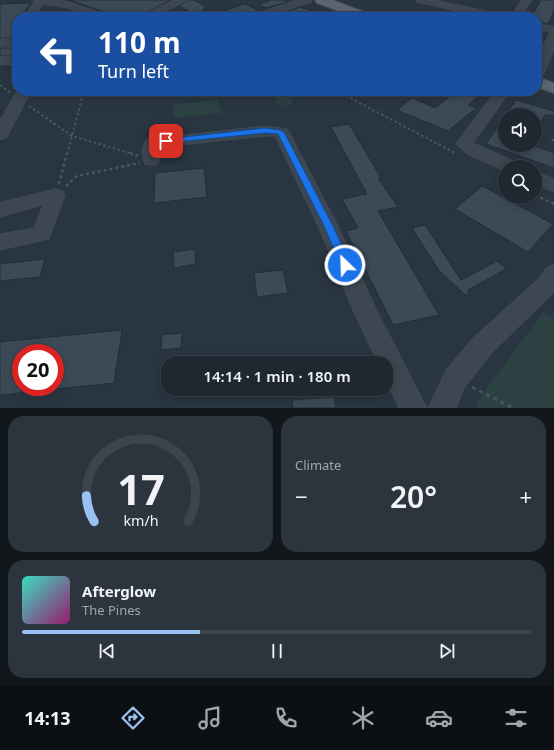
<!DOCTYPE html>
<meta charset="utf-8">
<style>
:root{--surface:#1f2831;--page:#2c343d;--text:#f1f3f6;--muted:#a1a6ab;--line:#3c444d;--accent:#9ac2f1}
body{margin:0;font-family:"Noto Sans",sans-serif;background:var(--page);color:var(--text);height:100vh;display:flex;flex-direction:column;font-size:15px;white-space:nowrap}
*{box-sizing:border-box;margin:0}
p{font-size:13px;color:var(--muted)}
.icon{flex:none;width:22px;height:22px;fill:none;stroke:currentColor;stroke-width:2;stroke-linecap:round;stroke-linejoin:round}
.map{position:relative;height:408px;overflow:hidden}
.side{display:flex;flex-direction:column;gap:8px;padding:8px;background:#11161b;flex:1}
.side>*{flex:none}
.banner{position:absolute;left:12px;top:12px;width:530px;height:84px;border-radius:16px;box-shadow:0 2px 10px #0003,0 0 0 1px var(--line);background:#1a4fa0;color:#fff;overflow:hidden}
.tools{position:absolute;left:498px;top:108px;display:grid;gap:8px}
.tools a{display:grid;place-items:center;width:44px;height:44px;border-radius:50%;background:var(--surface);box-shadow:0 2px 10px #0003,0 0 0 1px var(--line);font-size:20px}
.speed{position:absolute;left:12px;top:344px;display:flex;gap:8px;font-size:20px;font-weight:700;text-align:center}
.speed>*{display:grid;place-content:center;width:52px;height:52px;border-radius:50%;background:var(--surface);box-shadow:0 2px 10px #0003,0 0 0 1px var(--line);line-height:1}
.speed .limit{border:6px solid #d22;background:#fff;color:#111}
.pin{position:absolute;display:grid;place-items:center;width:34px;height:34px;color:#fff;margin:-17px;border-radius:8px;box-shadow:0 2px 6px #0006}
.me{position:absolute;width:44px;margin:-22px;rotate:336deg;stroke-linejoin:round;filter:drop-shadow(0 0 3px #0008)}
.turn{display:flex;align-items:center;gap:14px;height:84px;padding:0 20px;font-size:18px}
.turn .icon{width:52px;height:52px;stroke-width:2.5}
.turn b{display:block;font-size:28px;line-height:34px}
.big{font-size:30px;font-weight:600;line-height:1.1}
.side .card{flex:1;display:flex;flex-direction:column;justify-content:center;gap:6px;min-width:0;padding:0 14px;border-radius:16px;background:var(--page)}
.side .dial{align-items:center;gap:0}
.dial svg{height:104px;overflow:visible;fill:none;stroke:var(--line);stroke-width:7;stroke-linecap:round;text-anchor:middle}
.dial text{fill:var(--text);stroke:none}
.song{display:flex;align-items:center;gap:12px}
.cover{width:48px;height:48px;border-radius:6px;background:linear-gradient(135deg,hsl(170 70% 55%),hsl(320 70% 35%))}
.played{height:4px;border-radius:2px;background:linear-gradient(90deg,var(--accent) 35%,var(--line) 35%)}
.keys{display:flex;justify-content:space-around;direction:ltr}
.heat{display:flex;justify-content:space-between;align-items:center;font-size:22px;direction:ltr}
.side .tiles{flex:1;display:grid;gap:8px;grid-template-columns:1fr 1fr}
.card:last-child{grid-column:span 2}
.trip{position:absolute;left:161px;top:356px;width:232px;height:40px;border-radius:16px;background:var(--surface);box-shadow:0 2px 10px #0003,0 0 0 1px var(--line);font-weight:600;line-height:40px;text-align:center}
.menu{display:flex;height:64px;justify-content:space-around;align-items:center;background:#0c1014;color:var(--muted)}
.menu .icon{width:28px;height:28px}
.menu .active{color:var(--accent)}
.menu b{font-size:18px;color:var(--text)}
.map>svg:first-child{display:block}
.green{fill:#2b4142}
.building{fill:#3c4a57;stroke:#242e39}
.lines{fill:none;stroke-linecap:round;stroke-linejoin:round}
.minor-casing{stroke:#47505b;stroke-width:1}
.major-casing{stroke:#47505b;stroke-width:2}
.path-far2{stroke:#445a5a;stroke-width:2;stroke-dasharray:2.5 2.5;stroke-linecap:butt}
.path-far1{stroke:#445a5a;stroke-width:2.5;stroke-dasharray:3 3;stroke-linecap:butt}
.path{stroke:#445a5a;stroke-width:3;stroke-dasharray:4 4;stroke-linecap:butt}
.minor{fill:#3d4751;fill-rule:evenodd}
.major{fill:#5c6671;fill-rule:evenodd}
.route{fill:#1a73e8;stroke:#114b97}
</style>
<div class="map">
<svg width="554" height="408" viewBox="0 0 554 408">
<rect width="100%" height="100%" fill="#293541"/>
<path class="green" d="M286,91L293,104L279,106L273,92Z
M218,100L221,113L174,118L173,104Z
M543,312L554,318V408H476L479,399Z"/>
<path class="building" d="M69,0H171L137,17H120Z
M188,0H194L205,6L200,17L179,6Z
M271,0H283L287,2L267,8L258,5Z
M541,0H554V11L548,24L537,22V17H531Z
M31,3L22,14L17,15V38H0V4Z
M245,4L260,11L241,17H211V15Z
M301,7L324,17H287L281,14Z
M0,48H17V55L0,56Z
M457,91H470L480,95L468,105L476,108L448,131L397,110L412,98L435,108Z
M516,100L554,111V115H545L535,132V115H506Z
M505,116V145H531L554,153V168L486,144Z
M349,124L381,178H378L398,207L378,211L439,315L393,325L346,231L358,228L342,199L367,194L331,127Z
M204,168L207,197L154,203L155,173Z
M482,186L553,224L528,252L455,209Z
M425,225L461,280L497,261L506,269L468,290L469,293L465,295L441,272H440L412,228Z
M195,249L196,264L174,268L173,252Z
M45,259L40,277L0,281V264Z
M283,270L288,293L257,297L254,273Z
M122,330L114,383L55,389V353H21V393L0,395V342Z
M182,333L181,348L161,350L162,335Z
M334,397L336,408H293L292,400Z"/>
<g class="lines">
<defs>
<path id="minor" d="M35,0H58L69,2L107,15L108,17H93L67,8L43,4L35,17H25Z
M174,0H187L156,17H142L143,15Z
M297,0H312L311,2L268,17H252L253,15Z
M416,0H435L499,14L504,17H484L417,2Z
M522,0H532L521,17H511Z
M537,23L554,27V49L544,74L542,77L537,78V59L550,32L537,29Z
M0,39H17V47H0Z
M17,56V64L0,65V57Z
M17,91H31L8,135L6,138L0,140V121Z
M496,91H510L473,143L518,163L521,167H505V171L467,154L456,144Z
M265,126L287,129L289,132L338,226L377,311L427,408H399L386,381V363H378L356,317L318,226L275,136H265L160,147V160L157,164L151,165L145,164C141,158 142,145 146,140Z
M535,171L554,179V192L535,184Z
M56,189L63,191L65,195L49,239L0,250V234L34,228L43,205L0,217V203Z
M554,265V292L490,355L464,388L456,408H428L446,370L472,339L539,278L546,268Z"/>
<path id="major" d="M315,0H332L370,14L372,17H355L317,3Z
M537,77L554,83V93L537,87Z"/>
</defs>
<use href="#minor" class="minor-casing"/>
<use href="#major" class="major-casing"/>
<path class="path-far2" d="M0,85L11,93
M337,91L455,153
M29,106L72,136L133,154
M554,139L552,141L554,142
M67,154L84,91"/>
<path class="path-far1" d="M130,153L138,156
M59,184L67,153
M66,186L77,176L140,163
M535,195L554,204"/>
<path class="path" d="M472,387L513,408"/>
<use href="#minor" class="minor"/>
<use href="#major" class="major"/>
</g>
<path class="route" d="M265,128L280,130L284,132L333,226L351,265L349,268H342L324,226L278,134L265,133L166,143L162,141L166,139Z"/>
</svg>
<div class="tools">
<a><svg class="icon" aria-label="sound" viewBox="0 0 24 24"><path d="M4 9h4l5-4v14l-5-4H4zM17 9q2 3 0 6"/></svg></a>
<a><svg class="icon" aria-label="search" viewBox="0 0 24 24"><circle cx="10" cy="10" r="6"/><path d="M15 15l6 6"/></svg></a>
</div>
<div class="speed"><div class="limit">20</div></div>
<div class="pin" style="left:166px;top:141px;background:#d93025"><svg class="icon" aria-label="arrive" viewBox="0 0 24 24"><path d="M6 21V4h12l-3 4 3 4H6"/></svg></div>
<svg class="me" style="left:345px;top:265px" viewBox="-20 -20 40 40"><circle r="17" fill="#1a73e8" stroke="#fff" stroke-width="3"/><path d="M0-11L8 9 0 5-8 9z" fill="#fff"/></svg>
<div class="trip">14:14 · 1 min · 180 m</div>
<div class="banner">
<div class="turn"><svg class="icon" aria-label="left" viewBox="0 0 24 24"><path d="M17 20v-9H6M10 6l-5 5 5 5"/></svg><div><b>110 m</b>Turn left</div></div>
</div>
</div>
<section class="side">
<div class="tiles">
<div class="card dial"><svg viewBox="0 0 100 80">
<path d="M14 69A42 42 0 1 1 86 69"/>
<path d="M14 69A42 42 0 0 1 8 49" stroke="#9ac2f1"/>
<text x="50" y="56" font-size="32" font-weight="700">17</text>
<text x="50" y="72" font-size="11">km/h</text>
</svg></div>
<div class="card"><p>Climate</p>
<div class="heat"><a>−</a><b class="big">20°</b><a>+</a></div>
</div>
<div class="card">
<div class="song"><i class="cover"></i><div><b>Afterglow</b><p>The Pines</p></div></div>
<div class="played"></div>
<div class="keys"><svg class="icon" aria-label="previous" viewBox="0 0 24 24"><path d="M18 5L8 12l10 7zM5 5v14"/></svg><svg class="icon" aria-label="pause" viewBox="0 0 24 24"><path d="M8 5v14M16 5v14"/></svg><svg class="icon" aria-label="next" viewBox="0 0 24 24"><path d="M6 5l10 7-10 7zM19 5v14"/></svg></div>
</div>
</div>
</section>
<nav class="menu">
<b>14:13</b>
<svg class="icon active" aria-label="directions" viewBox="0 0 24 24"><path d="M12 3l9 9-9 9-9-9zM9 14v-3h6M13 9l2 2-2 2"/></svg>
<svg class="icon" aria-label="music" viewBox="0 0 24 24"><path d="M9 18V5l10-2v13"/><circle cx="6" cy="18" r="3"/><circle cx="16" cy="16" r="3"/></svg>
<svg class="icon" aria-label="phone" viewBox="0 0 24 24"><path d="M5 4h4l2 5-3 2q2 4 5 5l2-3 5 2v4C11 20 4 13 5 4z"/></svg>
<svg class="icon" aria-label="climate" viewBox="0 0 24 24"><path d="M12 3v18M4 7l16 10M4 17L20 7"/></svg>
<svg class="icon" aria-label="car" viewBox="0 0 24 24"><path d="M5 17H2v-5l4-1 3-4h7l3 4 3 1v5h-3M9 17h6M6 11h13"/><circle cx="7" cy="17" r="2"/><circle cx="17" cy="17" r="2"/></svg>
<svg class="icon" aria-label="filters" viewBox="0 0 24 24"><path d="M4 7h16M4 17h16"/><circle cx="9" cy="7" r="2"/><circle cx="15" cy="17" r="2"/></svg>
</nav>
